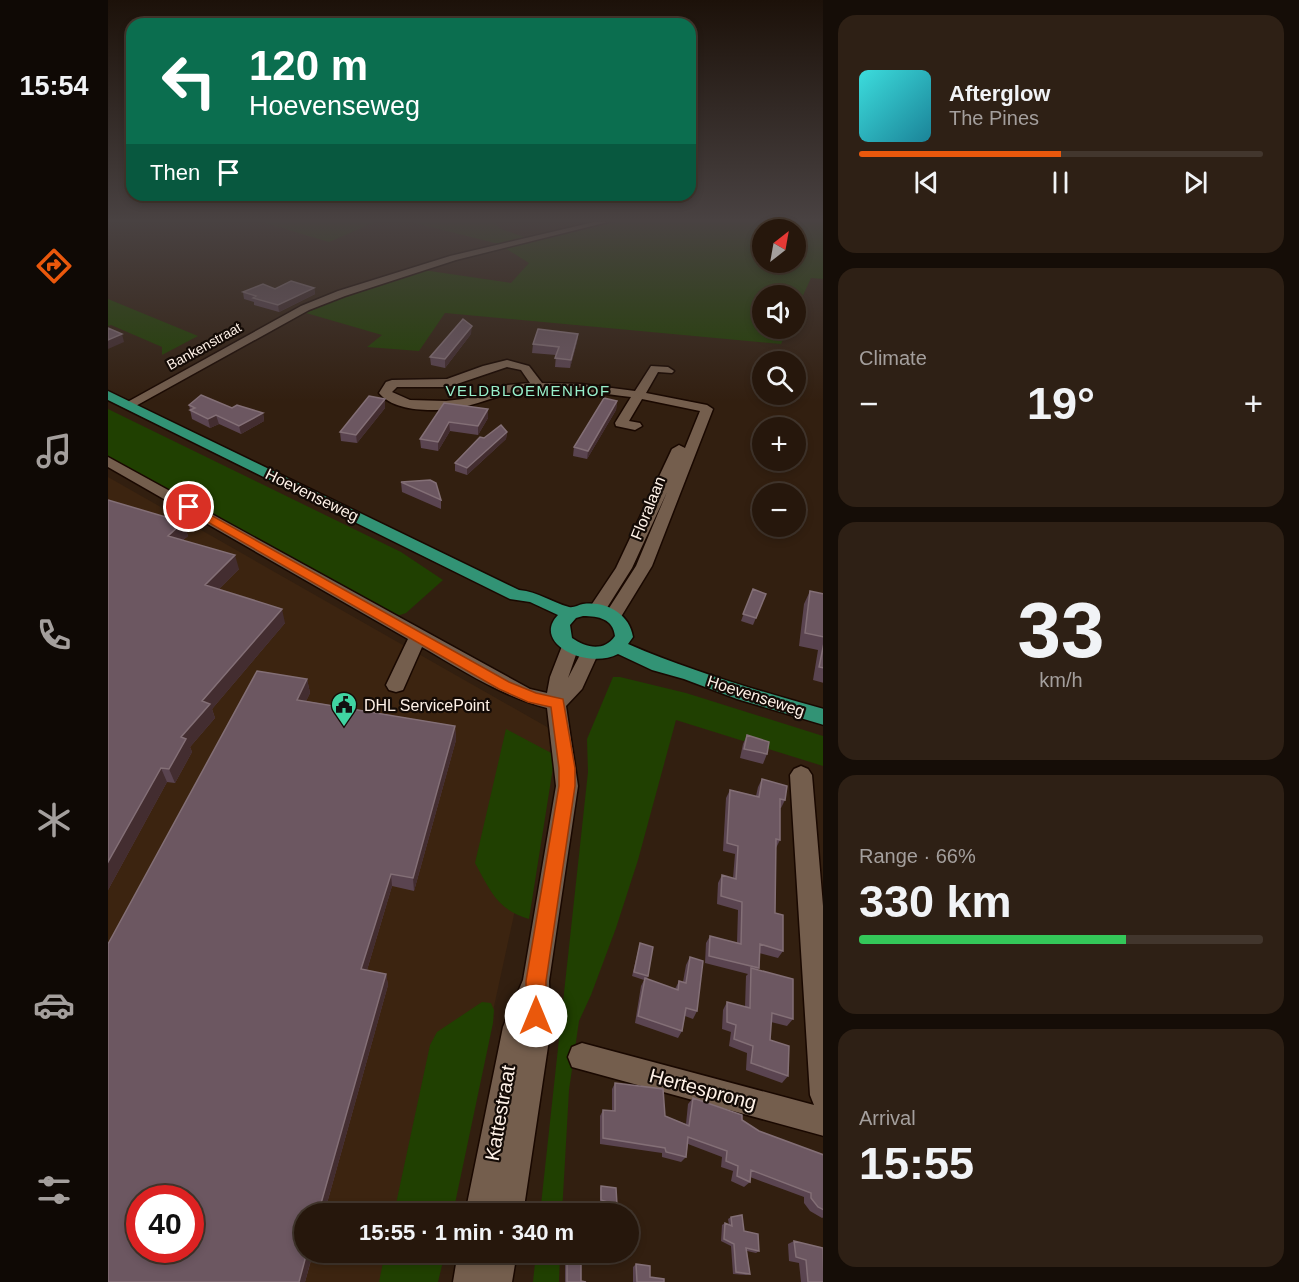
<!DOCTYPE html>
<meta charset="utf-8">
<style>
:root{--surface:#26170c;--page:#2e2015;--text:#f1f3f6;--muted:#a49f9d;--line:#42362d;--accent:#ea580c}
body{margin:0;font-family:Helvetica,sans-serif;background:var(--page);color:var(--text);height:100vh;display:flex;flex-direction:column;font-size:22px;white-space:nowrap}
*{box-sizing:border-box;margin:0}
p{font-size:20px;color:var(--muted)}
.icon{flex:none;width:33px;height:33px;fill:none;stroke:currentColor;stroke-width:2;stroke-linecap:round;stroke-linejoin:round}
.map{position:relative;flex:1;overflow:hidden}
.sheet{display:flex;flex-direction:column;gap:15px;padding:15px;background:#150d07;width:476px}
.sheet>*{flex:none}
.hud{position:absolute;left:18px;top:18px;width:570px;height:183px;border-radius:18px;box-shadow:0 3px 9px #0003,0 0 0 2px var(--line);background:#0b6e4f;color:#fff;overflow:hidden}
.needle{width:39px;rotate:31deg}
.buttons{position:absolute;left:644px;top:219px;display:grid;gap:12px}
.buttons a{display:grid;place-items:center;width:54px;height:54px;border-radius:50%;background:var(--surface);box-shadow:0 3px 9px #0003,0 0 0 2px var(--line);font-size:30px}
.speed{position:absolute;left:18px;top:1185px;display:flex;gap:12px;font-size:30px;font-weight:700;text-align:center}
.speed>*{display:grid;place-content:center;width:78px;height:78px;border-radius:50%;background:var(--surface);box-shadow:0 3px 9px #0003,0 0 0 2px var(--line);line-height:1}
.speed .limit{border:9px solid #d22;background:#fff;color:#111}
.pin{position:absolute;display:grid;place-items:center;width:51px;height:51px;color:#fff;margin:-26px;border:3px solid #fff;border-radius:50%;box-shadow:0 2px 6px #0007}
.me{position:absolute;width:66px;margin:-33px;rotate:0deg;stroke-linejoin:round;filter:drop-shadow(0 0 4px #0008)}
.turn{display:flex;align-items:center;gap:21px;height:126px;padding:0 24px;font-size:27px}
.turn .icon{width:78px;height:78px;stroke-width:2.5}
.turn b{display:block;font-size:42px;line-height:51px}
.then{display:flex;align-items:center;height:57px;padding:0 24px;background:#0003;gap:12px;font-size:22px}
.big{font-size:45px;font-weight:600;line-height:1.1}
.sheet .widget{flex:1;display:flex;flex-direction:column;justify-content:center;gap:9px;min-width:0;padding:0 21px;border-radius:18px;background:var(--page)}
.sheet .dial{align-items:center;gap:0}
.dial b{font-size:78px;line-height:1}
.song{display:flex;align-items:center;gap:18px}
.cover{width:72px;height:72px;border-radius:9px;background:linear-gradient(135deg,hsl(180 70% 55%),hsl(190 70% 35%))}
.played{height:6px;border-radius:3px;background:linear-gradient(90deg,var(--accent) 50%,var(--line) 50%)}
.keys{display:flex;justify-content:space-around;direction:ltr}
.heat{display:flex;justify-content:space-between;align-items:center;font-size:33px;direction:ltr}
.charge{height:9px;border-radius:4px;background:linear-gradient(90deg,#34c759 66%,var(--line) 0)}
.trip{position:absolute;left:186px;top:1203px;width:345px;height:60px;border-radius:30px;background:var(--surface);box-shadow:0 3px 9px #0003,0 0 0 2px var(--line);font-weight:600;line-height:60px;text-align:center}
main{display:flex;flex:1;min-height:0}
.tab-bar{display:flex;flex-direction:column;width:108px;justify-content:space-around;align-items:center;background:#0f0905;color:var(--muted)}
.tab-bar .icon{width:42px;height:42px}
.tab-bar .active{color:var(--accent)}
.tab-bar b{font-size:27px;color:var(--text)}
.map>svg:first-child{display:block}
.built{fill:#3c2410;fill-rule:evenodd}
.green{fill:#204001;fill-rule:evenodd}
.lines{fill:none;stroke-linecap:round;stroke-linejoin:round}
.minor-casing{stroke:#190800;stroke-width:3}
.major-casing{stroke:#190800;stroke-width:3}
.minor{fill:#745e4d;fill-rule:evenodd}
.major{fill:#329375;fill-rule:evenodd}
.wall{fill:#5a4450}
.shaded-wall{fill:#432d30}
.building{fill:#6c5761;stroke:#836f76;stroke-width:1.5;fill-rule:evenodd}
.route{fill:#ea580c;stroke:#983908;stroke-width:1.5}
.labels{text-anchor:middle;dominant-baseline:central;stroke-width:4.5;stroke-linejoin:round;paint-order:stroke}
.far-street-label{font-size:14px;fill:#fef1e7;stroke:#140b06}
.far-neighbourhood-label{font-size:15px;letter-spacing:1.5px;fill:#98f0cb;stroke:#140b06}
.street-label{font-size:16px;fill:#fef1e7;stroke:#140b06}
.poi-label{font-size:16px;fill:#fef1e7;stroke:#140b06;text-anchor:start}
.near-street-label{font-size:20px;fill:#fef1e7;stroke:#140b06}
</style>
<main>
<nav class="tab-bar">
<b>15:54</b>
<svg class="icon active" aria-label="directions" viewBox="0 0 24 24"><path d="M12 3l9 9-9 9-9-9zM9 14v-3h6M13 9l2 2-2 2"/></svg>
<svg class="icon" aria-label="music" viewBox="0 0 24 24"><path d="M9 18V5l10-2v13"/><circle cx="6" cy="18" r="3"/><circle cx="16" cy="16" r="3"/></svg>
<svg class="icon" aria-label="phone" viewBox="0 0 24 24"><path d="M5 4h4l2 5-3 2q2 4 5 5l2-3 5 2v4C11 20 4 13 5 4z"/></svg>
<svg class="icon" aria-label="climate" viewBox="0 0 24 24"><path d="M12 3v18M4 7l16 10M4 17L20 7"/></svg>
<svg class="icon" aria-label="car" viewBox="0 0 24 24"><path d="M5 17H2v-5l4-1 3-4h7l3 4 3 1v5h-3M9 17h6M6 11h13"/><circle cx="7" cy="17" r="2"/><circle cx="17" cy="17" r="2"/></svg>
<svg class="icon" aria-label="filters" viewBox="0 0 24 24"><path d="M4 7h16M4 17h16"/><circle cx="9" cy="7" r="2"/><circle cx="15" cy="17" r="2"/></svg>
</nav>
<div class="map">
<svg width="716" height="1282" viewBox="0 0 716 1282">
<rect width="100%" height="100%" fill="#321f10"/>
<path class="built" d="M0,477L446,731L341,1213L196,1214V1252L333,1253L326,1282H0ZM32,1198H82V1250H32Z"/>
<path class="green" d="M154,222H267L221,242Z
M303,222H388V225L393,229L419,238L391,244Z
M508,222H715V279L703,278L687,313V296H654V328L680,329L673,344L337,313L311,351L259,347L274,335L198,313L221,303L315,270L403,283L421,263L397,248ZM654,230H687V262H654Z
M0,299L90,336L54,355V347L3,325L0,326Z
M0,409L293,552L335,580L298,613L289,616L0,456Z
M505,677H512L578,693L715,736V766L568,720L530,860L508,928L483,995L471,1021L461,1090L454,1213L432,1214L480,772L479,739Z
M398,729L447,755L421,919C389,910 382,890 367,863Z
M374,1002L383,1003L386,1010L385,1023L345,1213H286L322,1045L329,1032Z
M277,1253H337L330,1282H271Z
M428,1253H452L451,1282H425Z"/>
<g class="lines">
<defs>
<path id="minor" d="M486,222H500L348,260L237,296L201,310L24,408L20,409L14,405L193,306L230,291L342,256Z
M399,360L421,366L434,383L473,384L527,391L543,366L560,367L566,371L564,373L550,372L538,393L599,405L605,409L544,566L511,620H499L496,616L528,566L559,492L524,568L495,614H483L480,610L508,568L564,449L571,445L577,448L592,411L534,399L521,421L532,423L534,426L527,430L508,426L507,423L523,397C489,393 455,388 421,390C399,392 380,401 359,406C335,412 288,414 271,393L278,382L284,380L339,379L375,366ZM399,367L413,370L422,383L400,385L355,399L338,401L302,400L284,392L289,387H340Z
M0,457L422,689L439,693L442,677L456,641L462,640L468,641L471,646L460,678L475,649L481,647L487,649L490,654L474,689L458,706L470,786L441,981L442,1033L415,1214H357L395,1027L415,980L448,786L439,708C393,696 354,670 314,647L295,690L288,692L281,690L278,685L300,639L0,467Z
M693,766L700,769L704,775L716,918V1136L464,1067L460,1057L464,1047L474,1043L706,1105L702,1095L682,775L686,769Z
M350,1252H409L404,1282H345Z"/>
<path id="major" d="M0,391L411,590C431,592 443,602 461,607C466,608 470,605 475,604C498,601 521,613 525,637L520,644C582,671 651,691 716,709V725L629,699L576,679L544,670L510,654C479,670 423,643 450,615L422,602L402,599L0,400ZM475,616C491,616 505,619 507,636C496,652 478,648 464,638L462,625L468,618Z"/>
</defs>
<use href="#minor" class="minor-casing"/>
<use href="#major" class="major-casing"/>
<use href="#minor" class="minor"/>
<use href="#major" class="major"/>
</g>
<path class="wall" d="M206,288L207,294L171,312L146,305V302L136,299L135,292L167,289Z
M363,334L337,368L323,365L322,357Z
M470,334L469,342L462,368L447,367L448,355L424,353L425,344Z
M277,399V408L249,443L233,441L232,432Z
M509,401L508,410L479,459L465,456L466,447Z
M336,403L380,409V418L370,435L342,431L330,451L313,448L312,439Z
M81,405L124,408L155,413L156,421L133,434L111,424L102,428L84,419Z
M399,432L398,439L359,475L347,471V463L376,438Z
M293,482L333,500V509L294,492Z
M0,500L75,522L80,536L75,540L131,569L111,589L177,623L104,709L107,718L82,747L84,752L67,783L59,782L0,890Z
M645,589L658,594L645,625L633,621Z
M702,591L716,594V683L705,680L710,650L691,646L696,604Z
M199,679L202,693L198,701L347,726L348,740L306,891L284,886L259,970L278,974L280,985L197,1282H0Z
M639,735L659,754L655,764L632,758L635,744Z
M654,779L677,800L673,808H672V840L668,848L667,913L675,951L670,958L651,953V968L650,970L685,1019L679,1026L663,1022L662,1040L680,1076L674,1083L638,1070L639,1053L621,1046L623,1032L614,1029L615,1010L619,1002L637,1007L638,976L640,974L597,963L598,943L602,936L629,943L630,910L609,904L610,883L614,875L625,878L627,854L615,851L618,798L622,790L648,796L650,787Z
M532,943L540,976L539,979L567,989L571,981L575,982L578,965L582,957L589,1011L585,1019L577,1016L574,1031L570,1038L527,1023L533,986L536,980L524,976Z
M507,1083L557,1116L578,1124L580,1104L585,1098L634,1120L651,1131L716,1155V1217L714,1218L702,1211L696,1203V1197L642,1177V1182L636,1187L623,1181L625,1171L613,1167L614,1157L580,1144L578,1157L573,1162L554,1157V1153L492,1144V1116L495,1110L504,1111V1089Z
M493,1186L509,1205L507,1207L492,1202V1188Z
M623,1217L636,1231L651,1251L648,1253L639,1251L642,1274L638,1275L625,1274L623,1246L613,1241L614,1225L617,1223L621,1225L620,1219Z
M686,1241L716,1282H693L691,1263L681,1261L680,1244Z
M457,1252H473V1281L478,1282H457Z
M528,1264L542,1277L556,1282H525V1267Z"/>
<path class="shaded-wall" d="M206,288L207,294L171,312L170,305Z
M364,326L363,334L337,368V359Z
M14,334L16,342L0,349V340Z
M470,334L469,342L462,368L463,360Z
M277,399V408L249,443L248,435Z
M509,401L508,410L479,459L480,451Z
M380,409V418L370,435V426Z
M155,413L156,421L133,434L131,426Z
M108,415L111,424L102,428L100,419Z
M341,422L342,431L330,451V442Z
M399,432L398,439L359,475V468Z
M75,522L80,536L64,549L60,536Z
M127,555L131,569L101,599L97,585Z
M174,609L177,623L104,709L107,718L82,747L84,752L67,783L61,769L73,737L94,701Z
M199,679L202,693L192,714L189,700Z
M347,726L348,740L306,891L305,878Z
M53,768L59,782L0,890V862Z
M283,874L284,886L256,980L253,969Z
M278,974L280,985L216,1214H210Z
M199,1252H205L197,1282H191Z"/>
<path class="building" d="M183,281L206,288L170,305L145,298L148,296L135,292L155,284L167,289Z
M355,319L364,326L337,359L322,357Z
M0,328L14,334L0,340Z
M430,329L470,334L463,360L447,358L451,347L425,344Z
M93,395L124,408L129,405L155,413L131,426L108,415L100,419L82,410L87,408L81,405Z
M261,396L277,399L248,435L232,432Z
M496,398L509,401L480,451L466,447Z
M336,403L380,409L370,426L341,422L330,442L312,439Z
M393,425L399,432L359,468L347,463L372,437L376,438Z
M322,480L328,483L333,500L293,482Z
M0,500L75,522L60,536L127,555L97,585L174,609L94,701L102,704L73,737L78,739L61,769L53,768L0,862Z
M645,589L658,594L648,618L635,614Z
M702,591L716,594V637L697,633Z
M716,643V668L711,667Z
M149,671L199,679L189,700L347,726L305,878L283,874L253,969L278,974L210,1214H196V1252H199L191,1282H0V944ZM32,1198H82V1250H32Z
M639,735L661,742L659,754L636,749Z
M654,779L679,786L677,800L672,799V840L668,839L667,913L675,915V951L652,944L651,968L601,956L602,936L633,944L634,902L613,896L614,875L628,879L630,846L619,843L622,790L651,797Z
M532,943L545,947L540,976L526,972Z
M582,957L595,961L589,1011L578,1008L574,1031L530,1016L537,978L570,990L571,981L578,983Z
M643,968L685,979V1019L664,1013L662,1040L681,1046L680,1076L643,1063L645,1046L626,1039L628,1025L619,1022V1002L642,1008Z
M507,1083L555,1089L557,1116L581,1126L585,1098L634,1115V1120L651,1131L716,1155V1210L710,1207L703,1198V1193L643,1170L642,1182L629,1176L630,1166L618,1161L619,1151L580,1137L578,1157L558,1152L557,1148L495,1138V1110L507,1111Z
M493,1186L508,1188L509,1205L493,1200Z
M468,1203L497,1206V1214H468Z
M634,1215L636,1231L650,1234L651,1251L638,1248L642,1274L628,1272L626,1244L616,1239L617,1223L624,1226L623,1217Z
M686,1241L715,1248L716,1282H700L698,1260L688,1257Z
M459,1252H473V1281L478,1282H459Z
M528,1264L542,1266V1277L556,1279V1282H529Z"/>
<linearGradient id="sky" x2="0" y2="1"><stop stop-color="#1c1109"/><stop offset="0.55" stop-color="#494242"/><stop offset="1" stop-color="#494242" stop-opacity="0"/></linearGradient>
<rect width="716" height="401" fill="url(#sky)"/>
<path class="route" d="M81,503L401,682L428,693L455,699L467,768V786L438,981V1016L435,1023L428,1026L421,1023L418,1016V981L451,786V768L443,707L420,702L391,689L77,509V504Z"/>
<defs>
<symbol id="civic-pin" viewBox="-11 -11 22 30"><path d="M0 17L-7.5 6A9.5 9.5 0 1 1 7.5 6Z" fill="#40d4a2" stroke="#140b06"/><path d="M-.6-6.5H3V-4.5H.6V-3L4-1V1h2V6H-6V1h2V-1L-.6-3ZM-1.2 2.5V6h2.4V2.5Z" fill="#111"/></symbol>
</defs>
<g fill-rule="evenodd">
<use href="#civic-pin" x="221" y="690" width="30" height="40"/>
</g>
<g class="labels">
<g class="far-street-label">
<text transform="translate(96 346) rotate(-29)">Bankenstraat</text>
</g>
<g class="far-neighbourhood-label">
<text x="420" y="390">VELDBLOEMENHOF</text>
</g>
<g class="street-label">
<text transform="translate(204 495) rotate(26)">Hoevenseweg</text>
<text transform="translate(540 508) rotate(-68)">Floralaan</text>
<text transform="translate(648 696) rotate(18)">Hoevenseweg</text>
</g>
<g class="poi-label">
<text x="256" y="705">DHL ServicePoint</text>
</g>
<g class="near-street-label">
<text transform="translate(595 1089) rotate(15)">Hertesprong</text>
<text transform="translate(392 1113) rotate(-80)">Kattestraat</text>
</g>
</g>
</svg>
<div class="buttons">
<a><svg class="needle" viewBox="-14 -14 28 28"><path d="M0-13l5 13h-10z" fill="#e53935"/><path d="M0 13l5-13h-10z" fill="#a49f9d"/></svg></a>
<a><svg class="icon" aria-label="sound" viewBox="0 0 24 24"><path d="M4 9h4l5-4v14l-5-4H4zM17 9q2 3 0 6"/></svg></a>
<a><svg class="icon" aria-label="search" viewBox="0 0 24 24"><circle cx="10" cy="10" r="6"/><path d="M15 15l6 6"/></svg></a>
<a>+</a>
<a>−</a>
</div>
<div class="speed"><div class="limit">40</div></div>
<div class="pin" style="left:81px;top:507px;background:#d93025"><svg class="icon" aria-label="arrive" viewBox="0 0 24 24"><path d="M6 21V4h12l-3 4 3 4H6"/></svg></div>
<svg class="me" style="left:428px;top:1016px" viewBox="-20 -20 40 40"><circle r="19" fill="#fff"/><path d="M0-13L10 11 0 6-10 11z" fill="#ea580c"/></svg>
<div class="trip">15:55 · 1 min · 340 m</div>
<div class="hud">
<div class="turn"><svg class="icon" aria-label="left" viewBox="0 0 24 24"><path d="M17 20v-9H6M10 6l-5 5 5 5"/></svg><div><b>120 m</b>Hoevenseweg</div></div>
<div class="then">Then<svg class="icon" aria-label="arrive" viewBox="0 0 24 24"><path d="M6 21V4h12l-3 4 3 4H6"/></svg></div>
</div>
</div>
<section class="sheet">
<div class="widget">
<div class="song"><i class="cover"></i><div><b>Afterglow</b><p>The Pines</p></div></div>
<div class="played"></div>
<div class="keys"><svg class="icon" aria-label="previous" viewBox="0 0 24 24"><path d="M18 5L8 12l10 7zM5 5v14"/></svg><svg class="icon" aria-label="pause" viewBox="0 0 24 24"><path d="M8 5v14M16 5v14"/></svg><svg class="icon" aria-label="next" viewBox="0 0 24 24"><path d="M6 5l10 7-10 7zM19 5v14"/></svg></div>
</div>
<div class="widget"><p>Climate</p>
<div class="heat"><a>−</a><b class="big">19°</b><a>+</a></div>
</div>
<div class="widget dial"><b>33</b><p>km/h</p></div>
<div class="widget"><p>Range · 66%</p><b class="big">330 km</b><div class="charge"></div></div>
<div class="widget"><p>Arrival</p><b class="big">15:55</b></div>
</section>
</main>
